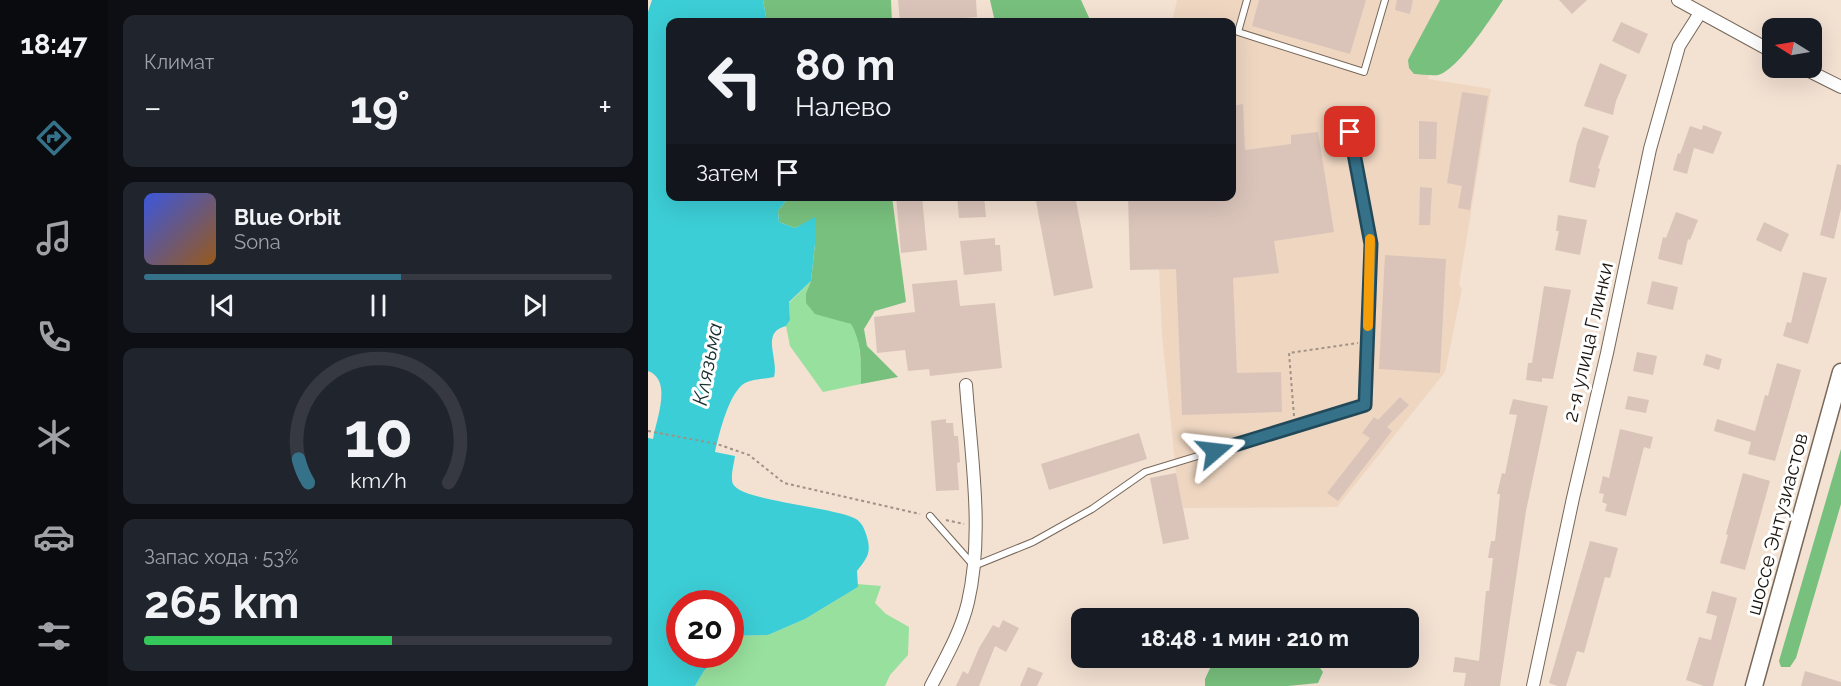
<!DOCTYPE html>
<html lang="ru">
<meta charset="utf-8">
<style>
:root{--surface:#171b24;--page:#20242c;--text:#f1f3f6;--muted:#9ea1a6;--line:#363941;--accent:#357189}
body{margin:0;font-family:Raleway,sans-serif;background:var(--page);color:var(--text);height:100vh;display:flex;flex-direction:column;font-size:22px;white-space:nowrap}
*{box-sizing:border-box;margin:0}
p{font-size:20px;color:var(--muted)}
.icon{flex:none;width:33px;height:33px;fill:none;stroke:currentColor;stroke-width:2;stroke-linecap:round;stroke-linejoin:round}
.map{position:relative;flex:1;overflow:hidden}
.details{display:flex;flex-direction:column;gap:15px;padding:15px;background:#0d0f14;width:540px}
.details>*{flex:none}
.banner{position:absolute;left:18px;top:18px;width:570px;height:183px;border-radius:12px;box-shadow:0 6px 24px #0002;background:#171b24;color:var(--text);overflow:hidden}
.needle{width:39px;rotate:281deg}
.controls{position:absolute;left:1114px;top:18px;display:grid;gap:12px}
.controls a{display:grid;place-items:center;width:60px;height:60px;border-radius:12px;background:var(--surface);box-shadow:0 6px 24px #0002;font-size:30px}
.speed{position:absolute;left:18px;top:590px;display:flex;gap:12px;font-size:30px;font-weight:700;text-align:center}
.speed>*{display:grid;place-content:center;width:78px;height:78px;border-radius:50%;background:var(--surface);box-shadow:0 6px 24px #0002;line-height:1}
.speed .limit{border:9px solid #d22;background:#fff;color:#111}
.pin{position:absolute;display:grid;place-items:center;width:51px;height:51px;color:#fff;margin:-26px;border-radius:12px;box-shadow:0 3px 9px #0006}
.me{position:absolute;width:66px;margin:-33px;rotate:73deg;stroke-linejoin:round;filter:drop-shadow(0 0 4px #0008)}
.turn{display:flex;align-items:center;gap:21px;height:126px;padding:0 30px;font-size:27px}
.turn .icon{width:78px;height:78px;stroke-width:2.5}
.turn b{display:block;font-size:42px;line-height:51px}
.then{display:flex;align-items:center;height:57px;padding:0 30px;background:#0003;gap:12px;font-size:22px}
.big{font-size:45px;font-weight:700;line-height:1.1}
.details .widget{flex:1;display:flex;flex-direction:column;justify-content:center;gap:9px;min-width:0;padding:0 21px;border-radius:12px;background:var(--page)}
.details .dial{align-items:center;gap:0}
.dial svg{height:156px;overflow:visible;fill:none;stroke:var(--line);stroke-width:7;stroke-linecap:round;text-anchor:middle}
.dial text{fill:var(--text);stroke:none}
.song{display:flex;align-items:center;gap:18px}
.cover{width:72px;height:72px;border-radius:9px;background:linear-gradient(135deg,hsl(230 70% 55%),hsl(30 70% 35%))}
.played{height:6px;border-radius:3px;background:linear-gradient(90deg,var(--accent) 55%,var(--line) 55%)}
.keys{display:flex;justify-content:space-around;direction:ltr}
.heat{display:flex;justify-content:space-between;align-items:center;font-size:33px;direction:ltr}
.charge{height:9px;border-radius:4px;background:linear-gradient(90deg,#34c759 53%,var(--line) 0)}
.trip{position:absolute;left:423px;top:608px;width:348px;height:60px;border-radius:12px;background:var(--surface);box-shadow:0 6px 24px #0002;font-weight:700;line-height:60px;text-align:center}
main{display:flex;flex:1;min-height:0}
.tab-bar{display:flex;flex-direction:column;width:108px;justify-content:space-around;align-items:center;background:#090b0e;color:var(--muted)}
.tab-bar .icon{width:42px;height:42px}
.tab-bar .on{color:var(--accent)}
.tab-bar b{font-size:27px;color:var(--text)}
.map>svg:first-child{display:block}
.built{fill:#eed6c1}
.green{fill:#98e09d}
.forest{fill:#78c07d}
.water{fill:#3cced6}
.building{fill:#dac4ba}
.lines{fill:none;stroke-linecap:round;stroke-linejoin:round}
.service-casing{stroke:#766759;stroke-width:8}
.minor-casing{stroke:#766759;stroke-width:14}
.secondary-casing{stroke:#766759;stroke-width:19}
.path{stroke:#a09287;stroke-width:2;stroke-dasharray:3 3;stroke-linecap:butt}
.service{stroke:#fff;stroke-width:6}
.minor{stroke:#fff;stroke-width:12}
.secondary{stroke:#fff;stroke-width:16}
.route-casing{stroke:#224959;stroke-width:15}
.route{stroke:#357189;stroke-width:10}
.slow{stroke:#f59e0b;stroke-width:10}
.labels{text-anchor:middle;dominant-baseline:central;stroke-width:6;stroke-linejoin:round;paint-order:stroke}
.street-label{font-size:20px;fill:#1a140e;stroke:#fff}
.water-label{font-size:21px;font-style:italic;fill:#172f31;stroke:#fff}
</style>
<main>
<nav class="tab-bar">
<b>18:47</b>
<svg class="icon on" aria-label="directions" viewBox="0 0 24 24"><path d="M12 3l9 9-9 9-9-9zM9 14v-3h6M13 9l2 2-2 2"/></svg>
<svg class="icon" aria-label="music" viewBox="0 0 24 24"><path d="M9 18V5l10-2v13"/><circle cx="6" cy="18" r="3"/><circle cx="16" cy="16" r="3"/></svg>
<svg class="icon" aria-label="phone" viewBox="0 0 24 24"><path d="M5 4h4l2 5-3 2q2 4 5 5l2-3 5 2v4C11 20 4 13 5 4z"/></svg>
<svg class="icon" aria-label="climate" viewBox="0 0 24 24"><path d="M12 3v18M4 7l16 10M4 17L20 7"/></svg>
<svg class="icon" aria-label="car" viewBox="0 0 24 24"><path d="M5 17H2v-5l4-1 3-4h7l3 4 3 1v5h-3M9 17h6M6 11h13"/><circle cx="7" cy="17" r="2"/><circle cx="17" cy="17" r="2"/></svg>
<svg class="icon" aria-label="filters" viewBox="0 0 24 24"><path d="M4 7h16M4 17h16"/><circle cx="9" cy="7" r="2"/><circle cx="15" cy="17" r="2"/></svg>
</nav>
<section class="details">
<div class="widget"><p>Климат</p>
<div class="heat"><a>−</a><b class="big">19°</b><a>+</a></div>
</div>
<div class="widget">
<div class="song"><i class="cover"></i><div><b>Blue Orbit</b><p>Sona</p></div></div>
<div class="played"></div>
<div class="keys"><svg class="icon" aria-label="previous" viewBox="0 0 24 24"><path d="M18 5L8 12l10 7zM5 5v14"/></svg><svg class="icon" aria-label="pause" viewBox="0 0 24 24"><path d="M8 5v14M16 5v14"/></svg><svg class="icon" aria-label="next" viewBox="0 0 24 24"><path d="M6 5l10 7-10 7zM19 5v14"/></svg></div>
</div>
<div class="widget dial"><svg viewBox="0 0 100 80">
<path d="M14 69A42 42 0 1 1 86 69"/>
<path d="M14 69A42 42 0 0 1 9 57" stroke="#357189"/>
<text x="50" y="56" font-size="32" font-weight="700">10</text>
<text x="50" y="72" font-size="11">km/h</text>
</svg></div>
<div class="widget"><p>Запас хода · 53%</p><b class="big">265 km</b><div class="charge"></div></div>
</section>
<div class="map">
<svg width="1193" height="686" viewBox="0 0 1193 686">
<rect width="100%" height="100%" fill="#f3e1d2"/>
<path class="built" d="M529,0H803L780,79L843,89L811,285L814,289L797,372L689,507L535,508L528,473L514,335L511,269L584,196V22H524Z"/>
<path class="green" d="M163,281L158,293L188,319L203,324L209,333L213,362V384L175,392L142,346L138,326L142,320L141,303Z
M209,584L233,586L227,603L238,614L261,627L260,655L242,675L237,686H47L56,671L71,654H82L83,641L87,636L120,635L157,619L210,587Z"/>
<path class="forest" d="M115,0H243L244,22H119Z
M342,0H433L443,22H347Z
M792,0H855C844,17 809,71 790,75C783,76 773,74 766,74L761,68L760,60Z
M141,197H244L258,302L227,311L216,329L219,346L250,377L213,384C213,364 214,342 203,324L167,314L158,303V293L163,281L167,244V218L147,228L131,222L130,211Z
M1193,449V504L1148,658L1142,667H1133L1131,661Z
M579,660L654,667L670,665L675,672L670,683L640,686H557V679L563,666Z"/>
<path class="water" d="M4,0H115L119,22H22V196L141,197L130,211L131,222L147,228L167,217V244L163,281L141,302L142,320L138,326C112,332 131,359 126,377C117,379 105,379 97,383C81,392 71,434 67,452L87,456C86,464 82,477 85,484C93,501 187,507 208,519C214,523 216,528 218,534C224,552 220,557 209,571L210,587L157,619L120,635L87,636L83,641L82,603H32V654H71L56,671L47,686H0V438L5,439C8,420 25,380 0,371V12Z"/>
<path class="building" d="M250,0H328L329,17L281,21V22H252Z
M611,0H718L702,54L604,26Z
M749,0H765L762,14L747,10Z
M911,0H939L924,14Z
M973,22L1000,34L991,54L964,41Z
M952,63L979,75L968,101L965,115L936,106Z
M814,92L840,96L822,210L810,208L814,186L799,183Z
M595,104L597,150L643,144V135L670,132L686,232L626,241L631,273L585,278L589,373L633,372L634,412L534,415L528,269L482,270L480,196H584V106Z
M771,121L789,122L788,159H771Z
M1055,125L1074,132L1065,154L1046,148L1039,174L1025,170L1030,153L1032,154L1042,126L1054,130Z
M935,127L961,136L950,168L952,169L947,188L921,182L929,143Z
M1189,164L1193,165V209L1186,239L1172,235Z
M772,187L784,188L782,225H771Z
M248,196H274L279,250L253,253Z
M309,196H336L338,217L311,218Z
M387,196H427L445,288L406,296Z
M1028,212L1050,220L1042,240L1040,239L1034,265L1010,259L1015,237L1018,238Z
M910,215L939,220L932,255L907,250L911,231H908Z
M1116,222L1141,234L1133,252L1108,240Z
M347,238V245H352L354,271L316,275L312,241Z
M737,255L798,259L792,373L731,369Z
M1155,272L1179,278L1160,344L1135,336L1139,322L1143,323Z
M309,280L312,306L347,303L354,368L282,376L281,369L260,371L257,350L229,353L226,317L267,312L264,284Z
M1004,281L1030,287L1025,310L999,304Z
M896,286L923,290L905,379L894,378V382L878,380L880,363H884Z
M989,352L1009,356L1005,375L985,371Z
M1058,354L1074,359L1071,370L1055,365Z
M1129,363L1153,370L1127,461L1100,454L1103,442L1066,431L1069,419L1107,431L1117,395L1120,396Z
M980,396L1001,400L998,413L977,409Z
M752,397L761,405L739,427L744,431L690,501L679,493L722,438L714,433L726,417L730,420Z
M865,399L900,406L878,511L852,686H816L818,673L805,672L807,657L831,661L838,591H841L845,558H840L843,541H847L852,494H849L854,473L857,474L869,415L861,414Z
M298,419V423H305L306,436H310L312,462L309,463L311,490L288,491L283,421Z
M972,429L1005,437L1002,449L996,447L978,516L957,511L959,504L954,502L956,494L951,493L955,476L961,478Z
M491,433L499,459L401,490L393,464Z
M528,473L541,539L515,544L502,478Z
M1095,473L1122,481L1097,570L1072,563L1080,535L1078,534Z
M942,541L970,548L962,578L957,577L936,653L929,651L918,686H910L901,683Z
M1064,591L1089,598L1065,686H1056L1038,680L1051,637L1063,640L1069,616L1058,613Z
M355,620L371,628L358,652L347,646L331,686H308L315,671L320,674L331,648L345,625L351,628Z
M380,667L395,673L389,686H372Z
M1157,671L1193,682V686H1153Z"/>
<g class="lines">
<defs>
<path id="service" d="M599,0L590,32L716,72L737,0
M282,516L326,566L385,542L444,509L497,472L717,405L723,244L702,132"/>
<path id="minor" d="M1030,0L1125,52
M1155,68L1193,87
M283,686C297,659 313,632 320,602C336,533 323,455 318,385
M885,686L925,498L959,353L1002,149L1031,46L1052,13"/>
<path id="secondary" d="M1106,686L1193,372"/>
</defs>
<use href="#service" class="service-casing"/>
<use href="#minor" class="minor-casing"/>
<use href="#secondary" class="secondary-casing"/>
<path class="path" d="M646,416L641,353L710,343
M0,431L69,444L101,455L136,483L272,514
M298,520L316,524"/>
<use href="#service" class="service"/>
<use href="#minor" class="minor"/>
<use href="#secondary" class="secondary"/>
</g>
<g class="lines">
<defs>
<path id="route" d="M567,451L717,405L723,244L702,132"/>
</defs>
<use href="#route" class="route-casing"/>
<use href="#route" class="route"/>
<path class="slow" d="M720,326L722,239"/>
</g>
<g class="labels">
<g class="street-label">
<text transform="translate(940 342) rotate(-77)">2-я улица Глинки</text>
<text transform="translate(1129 524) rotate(-75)">шоссе Энтузиастов</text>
</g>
<g class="water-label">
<text transform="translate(59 364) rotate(-79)">Клязьма</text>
</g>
</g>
</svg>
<div class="controls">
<a><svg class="needle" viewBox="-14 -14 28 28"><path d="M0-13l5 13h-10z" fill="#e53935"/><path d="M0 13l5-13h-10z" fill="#9ea1a6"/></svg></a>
</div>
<div class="speed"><div class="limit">20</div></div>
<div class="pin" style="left:702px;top:132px;background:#d93025"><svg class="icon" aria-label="arrive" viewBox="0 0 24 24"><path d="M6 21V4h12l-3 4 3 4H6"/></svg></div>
<svg class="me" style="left:567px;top:451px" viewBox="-20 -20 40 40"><path d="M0-17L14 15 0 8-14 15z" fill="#357189" stroke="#fff" stroke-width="4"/></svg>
<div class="trip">18:48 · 1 мин · 210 m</div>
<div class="banner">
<div class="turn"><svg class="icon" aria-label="left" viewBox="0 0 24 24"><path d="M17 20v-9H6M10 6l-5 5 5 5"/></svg><div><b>80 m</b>Налево</div></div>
<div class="then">Затем<svg class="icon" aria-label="arrive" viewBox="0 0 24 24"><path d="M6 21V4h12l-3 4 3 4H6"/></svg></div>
</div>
</div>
</main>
